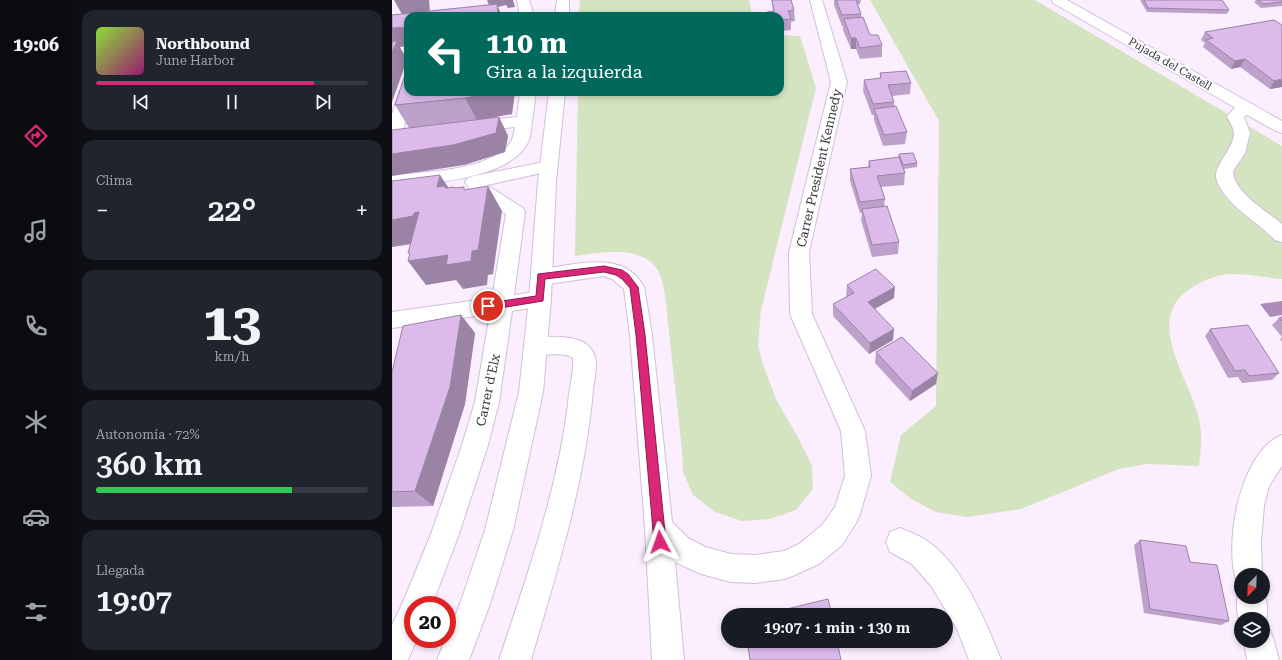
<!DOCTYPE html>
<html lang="es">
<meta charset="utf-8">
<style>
:root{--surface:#171b24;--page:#20242c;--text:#f1f3f6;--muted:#9ea1a6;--line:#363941;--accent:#db2777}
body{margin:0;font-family:"Roboto Serif",serif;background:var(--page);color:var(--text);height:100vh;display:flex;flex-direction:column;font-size:15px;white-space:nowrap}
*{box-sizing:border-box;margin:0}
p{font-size:13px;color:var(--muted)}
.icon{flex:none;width:22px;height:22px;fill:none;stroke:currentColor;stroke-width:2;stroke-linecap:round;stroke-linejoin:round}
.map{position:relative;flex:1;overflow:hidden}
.sheet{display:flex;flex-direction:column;gap:10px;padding:10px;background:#0d0f14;width:320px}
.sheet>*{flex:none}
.banner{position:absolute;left:12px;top:12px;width:380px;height:84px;border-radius:12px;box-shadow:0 2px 6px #0003;background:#00695c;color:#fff;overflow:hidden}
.needle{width:26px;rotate:203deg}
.tools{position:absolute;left:842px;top:568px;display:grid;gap:8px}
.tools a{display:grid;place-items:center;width:36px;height:36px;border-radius:50%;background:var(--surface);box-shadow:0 2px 6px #0003;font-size:20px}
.speed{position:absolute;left:12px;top:596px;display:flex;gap:8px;font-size:20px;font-weight:700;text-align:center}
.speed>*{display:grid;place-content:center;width:52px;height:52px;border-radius:50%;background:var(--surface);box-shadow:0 2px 6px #0003;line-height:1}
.speed .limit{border:6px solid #d22;background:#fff;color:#111}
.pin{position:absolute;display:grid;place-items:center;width:34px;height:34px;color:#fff;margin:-17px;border:2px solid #fff;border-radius:50%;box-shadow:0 1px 4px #0007}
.me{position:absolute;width:44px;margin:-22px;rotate:356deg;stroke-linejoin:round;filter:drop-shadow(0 0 3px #0008)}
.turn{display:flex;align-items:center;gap:14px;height:84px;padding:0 16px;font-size:18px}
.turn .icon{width:52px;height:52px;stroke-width:2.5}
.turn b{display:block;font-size:28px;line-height:34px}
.big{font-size:30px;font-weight:600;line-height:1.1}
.sheet .widget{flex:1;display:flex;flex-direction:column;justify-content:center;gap:6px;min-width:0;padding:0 14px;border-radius:12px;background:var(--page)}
.sheet .dial{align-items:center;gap:0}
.dial b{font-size:52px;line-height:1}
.song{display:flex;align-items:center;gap:12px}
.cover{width:48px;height:48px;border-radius:6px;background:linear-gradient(135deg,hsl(90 70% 55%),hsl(320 70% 35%))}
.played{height:4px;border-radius:2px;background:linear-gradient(90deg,var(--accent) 80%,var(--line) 80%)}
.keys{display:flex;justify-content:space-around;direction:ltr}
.heat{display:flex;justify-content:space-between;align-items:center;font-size:22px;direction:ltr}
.charge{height:6px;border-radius:3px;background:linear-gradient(90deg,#34c759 72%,var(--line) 0)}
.trip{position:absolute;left:329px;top:608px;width:232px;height:40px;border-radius:20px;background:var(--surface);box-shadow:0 2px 6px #0003;font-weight:600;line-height:40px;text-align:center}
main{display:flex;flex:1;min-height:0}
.menu{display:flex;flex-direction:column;width:72px;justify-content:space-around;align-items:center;background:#090b0e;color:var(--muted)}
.menu .icon{width:28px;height:28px}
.menu .active{color:var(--accent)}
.menu b{font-size:18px;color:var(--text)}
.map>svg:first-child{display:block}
.green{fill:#d4e3c0}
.water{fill:#ac8cba}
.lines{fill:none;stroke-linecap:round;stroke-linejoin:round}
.minor-casing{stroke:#d1bfda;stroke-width:2}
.major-casing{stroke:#d1bfda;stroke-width:2}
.minor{fill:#fff;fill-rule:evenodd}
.major{fill:#fff;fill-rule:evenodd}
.wall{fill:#bda1ca}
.shaded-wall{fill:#9a83a4}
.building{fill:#dcbbeb;stroke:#9a83a4}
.route{fill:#db2777;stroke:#8e194d}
.labels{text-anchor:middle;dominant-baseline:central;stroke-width:4;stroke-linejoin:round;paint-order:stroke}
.far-street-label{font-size:11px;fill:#3b343e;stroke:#fff}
.street-label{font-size:13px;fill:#3b343e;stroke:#fff}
</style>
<main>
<nav class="menu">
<b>19:06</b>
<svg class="icon active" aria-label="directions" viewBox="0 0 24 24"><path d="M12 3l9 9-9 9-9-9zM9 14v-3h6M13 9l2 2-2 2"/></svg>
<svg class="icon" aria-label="music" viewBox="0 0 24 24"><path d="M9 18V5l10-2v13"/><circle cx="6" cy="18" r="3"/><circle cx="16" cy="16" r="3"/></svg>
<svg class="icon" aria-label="phone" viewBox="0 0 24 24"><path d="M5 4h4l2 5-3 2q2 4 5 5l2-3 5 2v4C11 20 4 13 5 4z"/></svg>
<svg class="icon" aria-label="climate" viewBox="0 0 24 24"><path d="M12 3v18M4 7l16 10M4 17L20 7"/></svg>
<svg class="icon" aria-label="car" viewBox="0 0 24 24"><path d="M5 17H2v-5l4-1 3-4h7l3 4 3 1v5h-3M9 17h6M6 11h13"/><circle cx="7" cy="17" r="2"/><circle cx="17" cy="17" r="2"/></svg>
<svg class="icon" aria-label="filters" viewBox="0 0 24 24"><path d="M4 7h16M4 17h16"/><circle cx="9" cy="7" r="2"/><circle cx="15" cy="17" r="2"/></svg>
</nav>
<section class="sheet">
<div class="widget">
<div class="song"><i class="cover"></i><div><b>Northbound</b><p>June Harbor</p></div></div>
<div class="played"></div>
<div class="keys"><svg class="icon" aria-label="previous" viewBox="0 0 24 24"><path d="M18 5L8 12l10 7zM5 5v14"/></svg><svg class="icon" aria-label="pause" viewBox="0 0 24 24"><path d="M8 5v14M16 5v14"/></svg><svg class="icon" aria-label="next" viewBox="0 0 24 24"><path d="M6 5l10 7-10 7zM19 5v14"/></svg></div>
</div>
<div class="widget"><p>Clima</p>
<div class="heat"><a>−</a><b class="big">22°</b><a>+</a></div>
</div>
<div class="widget dial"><b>13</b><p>km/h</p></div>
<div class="widget"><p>Autonomía · 72%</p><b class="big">360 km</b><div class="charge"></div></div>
<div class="widget"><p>Llegada</p><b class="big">19:07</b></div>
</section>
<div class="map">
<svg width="890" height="660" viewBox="0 0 890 660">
<rect width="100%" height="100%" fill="#faeeff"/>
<path class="green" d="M188,0H357L360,16H187Z
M478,0H643L890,146V279C875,278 859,274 845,274C828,273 813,279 799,288C751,318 796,376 806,415C811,433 809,447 807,466L754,464L727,469L629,509L575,517L544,512L519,499L498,482L509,435L544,406L547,121Z
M388,35L408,36L424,88L369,310L366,345L370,362L384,399L408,441L420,466L421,489L404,510L378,519L350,521L323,512L301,495L291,472L290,450L273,295C271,285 269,271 261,264C241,245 207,253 183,256L186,92H388Z"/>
<path class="water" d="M890,301V315L878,317L868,304Z"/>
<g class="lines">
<defs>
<path id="minor" d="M125,0H137L142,16H128Z
M418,0H430L455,82L417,252L420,314L473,431L479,476L468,514L464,523L450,545L427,564L403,575L393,579L363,583L339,582L309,574L283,562L292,660H260L253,528L238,335L232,289L220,279L212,276L149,285L142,282L139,277L142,272L149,269C184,265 232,249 252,287L260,335L280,522L296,538L313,547L339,554L363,555L392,551L407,544L430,525L443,507L453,476L449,431L398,314L397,252L439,82Z
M660,0H675L890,121V133L884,131L855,115L852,117L858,133L853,153L841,171C841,192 875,211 890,224V242L883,240C865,221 835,206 825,181C819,167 842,150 842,133C842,128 837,121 835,116L843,108L842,107L661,3Z
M16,45V53L0,55V47Z
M16,85V92H23L9,136L7,140L0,141V114L8,90L11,87Z
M128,92H144L138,137C125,180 37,183 0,187V175C34,172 86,171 113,149C120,143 122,135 123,127L81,132L75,130L73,127L75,124L81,122L125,117Z
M157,161L163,162L166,166L163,170L95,185L131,208L133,212L122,295L148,291L155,293L159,299L155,305L120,311L107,402L96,445L67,534L40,605H21V639H25L16,660H0V625L11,602L39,534L70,445L83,402L98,314L0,328V312L100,298L114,214L79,191L73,182L76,178L82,176Z
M148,337C170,336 202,335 204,363C204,372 202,381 201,390C193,483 165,571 139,660H107C135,576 165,492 176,404C177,389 182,373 181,358C171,350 148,358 135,353L132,347L135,341Z
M890,435V466L877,486L872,505L869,542L870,575H849V586L846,585C830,548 848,450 890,435Z
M508,528C518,532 529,536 538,543C571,567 595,623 609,660H577L565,629L540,587L520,564L498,552L494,542L498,532Z
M849,586V597H871V591C876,602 877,616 872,628L878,630L882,641L887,660H855L852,641H871V619H849V626C844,613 843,599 849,586Z"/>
<path id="major" d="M165,0H177V16H163Z
M157,92H173L164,182L159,299L151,392L121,530L98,604L77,660H45L68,604L93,530L127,392L137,299L146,182Z"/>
</defs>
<use href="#minor" class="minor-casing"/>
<use href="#major" class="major-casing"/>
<use href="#minor" class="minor"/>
<use href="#major" class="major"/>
</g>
<path class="wall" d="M379,0H399L402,10L403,21L399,22V30L388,31V16H375V12L381,11L380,2Z
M442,0H469L468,4H466L469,14V18L478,35L490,45V57L468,59L464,49H459L451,30V26H450L442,5Z
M748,0H830L837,10L835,14L755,12Z
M864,0H890V6L869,8L862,2Z
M882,20L890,87L878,89L848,67L839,69L811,47L813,43L809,40L813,32Z
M488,73L519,83L518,94L500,96L502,102V107L515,132L513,144L491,146L482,120V115H480L471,91L472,80L488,78Z
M16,92H123L120,114L95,118L107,117L116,136L113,152L72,165L48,124L17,128L3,105Z
M507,154L525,163V167L512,169L513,173L512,185L489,187L493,199L492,206L507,242L506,254L480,257L469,220L470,213H468L458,181V169L476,167L477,161L506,157Z
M455,285L502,298L483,309L501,340L477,354L441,316V304L454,297Z
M69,315L83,333L73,404L41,506L0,507V372Z
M890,317V342L888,339L890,337L880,325L887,318Z
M818,329L887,373L880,380L850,383L846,377L836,378L813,336Z
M484,352L544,384L518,401L483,363Z
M748,540L798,562L837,621L829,625L752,613L742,545Z"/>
<path class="shaded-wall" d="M2,0H37L38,13L12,18Z
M95,0H121L123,7L116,8L114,5L106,7L110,16H106L98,8Z
M16,27V46L8,47L15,60L0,102V28Z
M459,38H464V49H459Z
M853,59L848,67L839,69L843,61Z
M890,79V87L878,89L882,81Z
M106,92H123L120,114L85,120L73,98Z
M107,117L116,136L113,152L72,165L0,176V154Z
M48,175L64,199L45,187Z
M96,186L110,211L101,274L96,275L95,285L71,289L64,280L34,285L16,261L80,251Z
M27,212L39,241L0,247V220L22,213Z
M503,287L502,298L475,313L476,302Z
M69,315L83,333L73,404L41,506L23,491Z
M502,329L501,340L477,354L478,343Z
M546,373L544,384L518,401L520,391Z"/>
<path class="building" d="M380,0H399L402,10L396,11L399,19L388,20V16H376L375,12L382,11Z
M444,0H464L469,14L450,15Z
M752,0H830L837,10L756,8Z
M866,0H890V2L871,4Z
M105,4L106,16H16V27L0,28V15Z
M471,17L478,35H486L490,45L468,48L464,38H459L452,19Z
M882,20L890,25V79L882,81L853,59L843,61L814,40L821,38L813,32Z
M5,41L0,53V42Z
M16,66V92H106L73,98L3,105Z
M514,71L519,83L496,85L502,102L481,104L472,80L489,78L488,73Z
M504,106L515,132L492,135L482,109Z
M107,117L104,133L61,145L0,154V130Z
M521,153L525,163L511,165L507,154Z
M507,157L513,173L485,176L493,199L468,202L458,169L478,167L477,161Z
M48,175L45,187L54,186L53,188L62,187V188L72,187V190L96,186L86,250L80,251L79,261L54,265L56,255L16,261L18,253H16L27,212L22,213L21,216L0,220V181Z
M495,206L507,242L480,245L470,209Z
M484,269L503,287L476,302L502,329L478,343L441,304L462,293L455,285Z
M69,315L58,387L23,491L0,492V372L11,326Z
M890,317V321L887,318Z
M856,325L887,373L857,376L853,370L843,371L818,329Z
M510,337L546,373L520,391L484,352Z
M748,540L794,546L798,562L825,565L837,621L758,609Z
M436,599L440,615H370Z
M355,641H445L449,660H358Z"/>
<path class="route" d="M212,266L230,270L236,274L246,287L253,335L274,542L272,546L268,548L264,546L262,542L244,335L238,288L230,279L224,275L212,272L153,279L151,301L96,310L92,306L96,303L144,296L146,274Z"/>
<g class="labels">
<g class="far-street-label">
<text transform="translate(778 64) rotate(30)">Pujada del Castell</text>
</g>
<g class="street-label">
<text transform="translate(427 168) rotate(-77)">Carrer President Kennedy</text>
<text transform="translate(96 390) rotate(-78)">Carrer d'Elx</text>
</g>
</g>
</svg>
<div class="tools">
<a><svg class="needle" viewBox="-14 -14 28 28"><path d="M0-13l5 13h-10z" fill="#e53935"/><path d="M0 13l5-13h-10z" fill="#9ea1a6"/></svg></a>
<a><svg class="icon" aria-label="layers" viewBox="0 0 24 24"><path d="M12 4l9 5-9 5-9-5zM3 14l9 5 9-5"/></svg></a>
</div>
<div class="speed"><div class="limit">20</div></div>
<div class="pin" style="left:96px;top:306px;background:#d93025"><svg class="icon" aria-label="arrive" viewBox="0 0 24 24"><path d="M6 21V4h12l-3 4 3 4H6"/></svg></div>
<svg class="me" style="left:268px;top:542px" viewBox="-20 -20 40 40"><path d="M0-17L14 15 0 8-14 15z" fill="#db2777" stroke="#fff" stroke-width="4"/></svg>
<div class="trip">19:07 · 1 min · 130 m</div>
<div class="banner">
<div class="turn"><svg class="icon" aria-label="left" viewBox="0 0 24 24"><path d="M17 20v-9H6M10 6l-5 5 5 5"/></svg><div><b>110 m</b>Gira a la izquierda</div></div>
</div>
</div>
</main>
